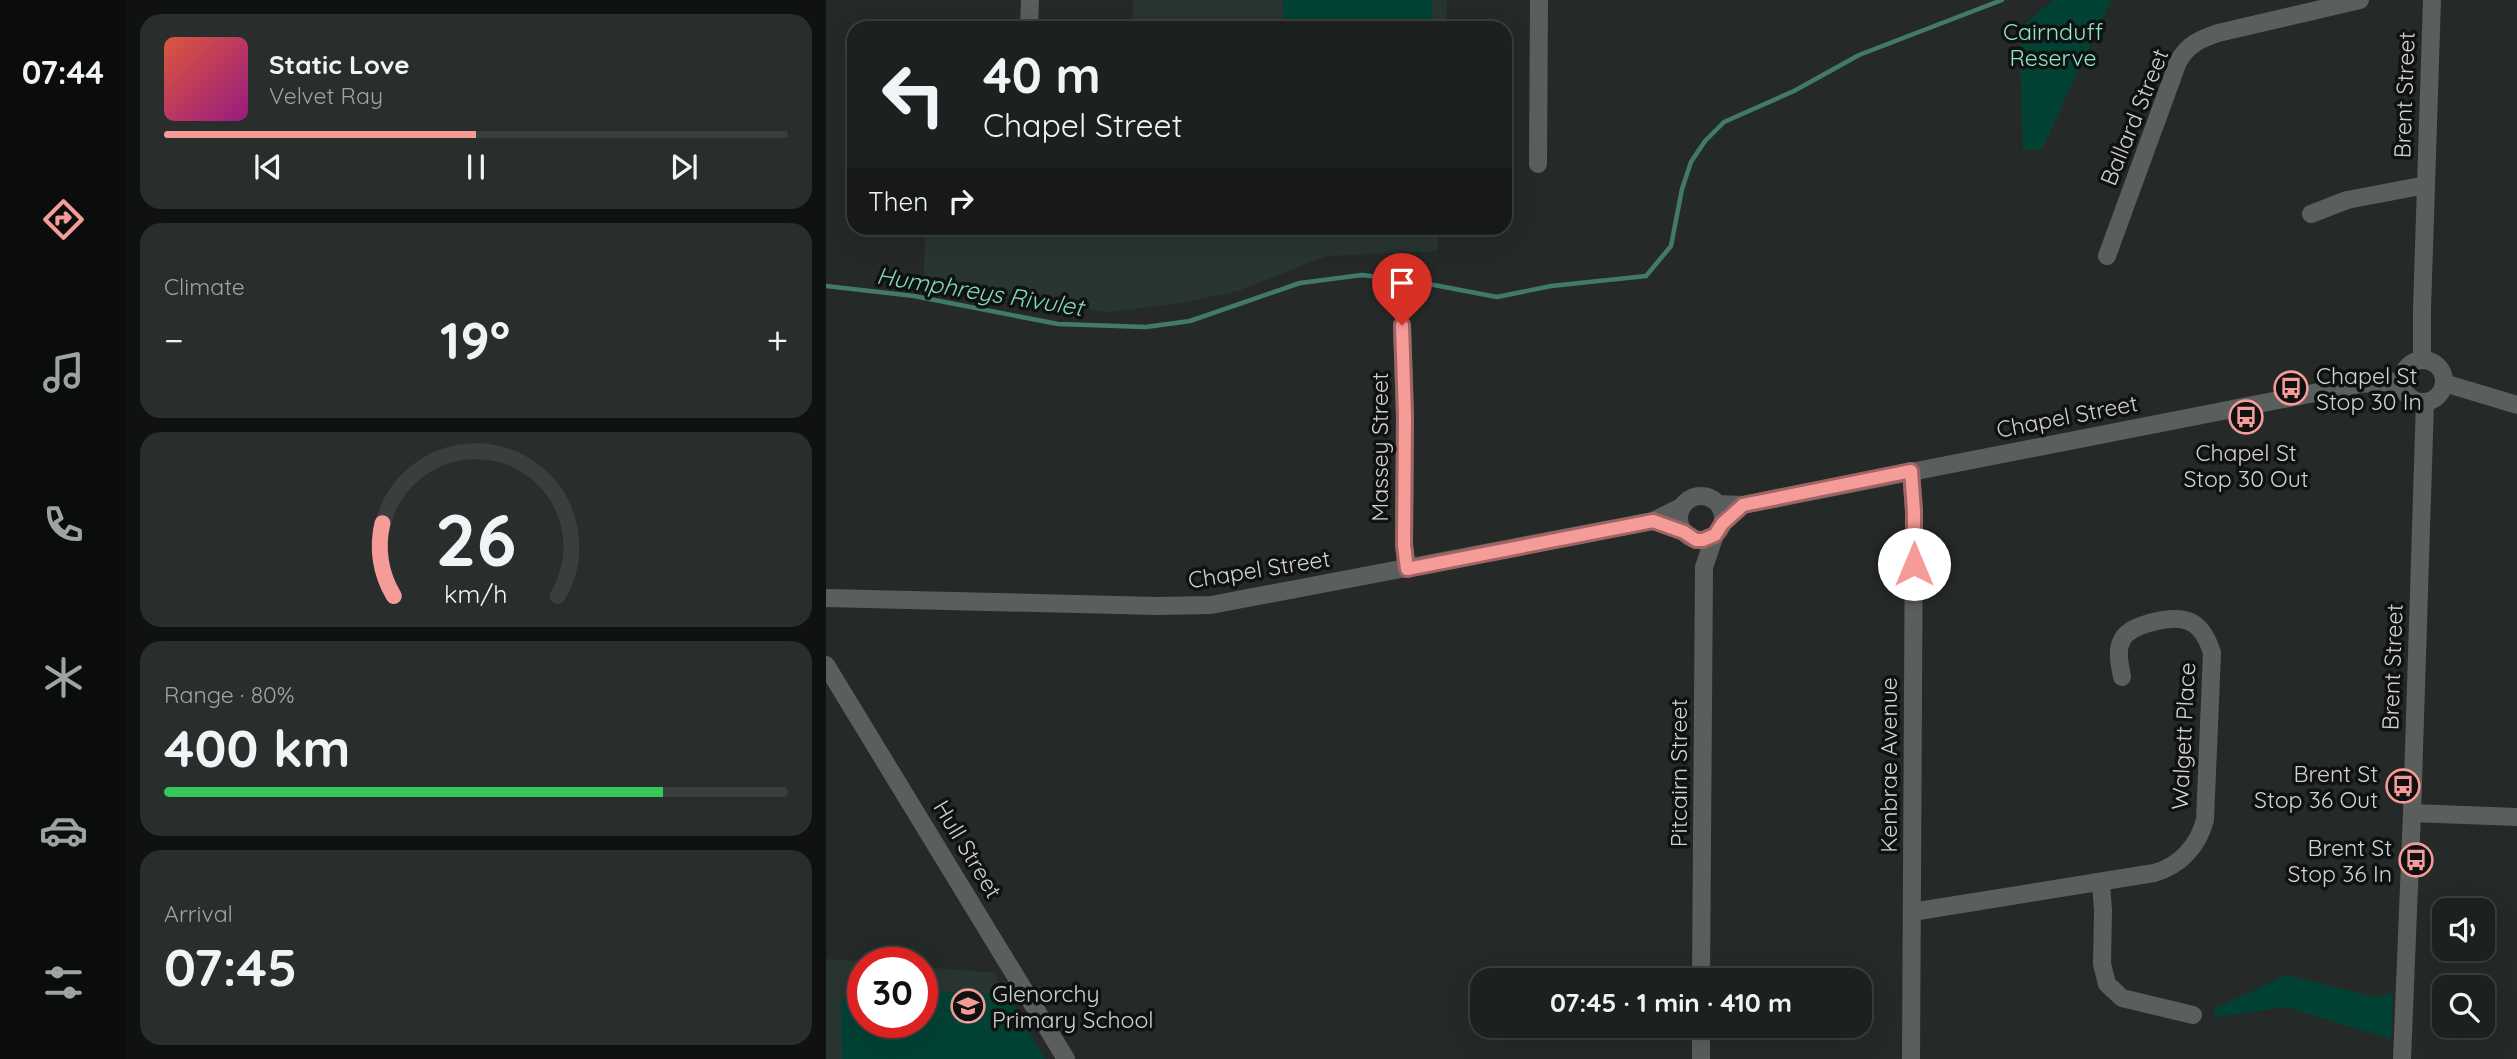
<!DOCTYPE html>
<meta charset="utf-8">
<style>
:root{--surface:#1c201e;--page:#292d2b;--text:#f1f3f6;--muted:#a0a3a4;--line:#3a3e3c;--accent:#f59b98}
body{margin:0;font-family:Quicksand,sans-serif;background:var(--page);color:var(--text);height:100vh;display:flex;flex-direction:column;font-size:26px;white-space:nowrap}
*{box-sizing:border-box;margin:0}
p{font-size:23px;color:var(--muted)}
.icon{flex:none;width:38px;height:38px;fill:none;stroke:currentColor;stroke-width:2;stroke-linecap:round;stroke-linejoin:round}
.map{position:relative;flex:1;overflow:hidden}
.side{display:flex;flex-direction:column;gap:14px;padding:14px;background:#0f1210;width:700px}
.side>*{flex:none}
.banner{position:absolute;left:21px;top:21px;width:665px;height:214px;border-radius:21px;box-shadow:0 7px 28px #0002,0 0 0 2px var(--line);background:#1c201e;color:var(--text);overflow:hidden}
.controls{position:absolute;left:1606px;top:898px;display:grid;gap:14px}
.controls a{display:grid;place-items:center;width:63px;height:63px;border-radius:14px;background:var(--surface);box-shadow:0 7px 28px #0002,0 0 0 2px var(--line);font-size:35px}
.speed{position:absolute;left:21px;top:947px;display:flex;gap:14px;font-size:35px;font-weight:700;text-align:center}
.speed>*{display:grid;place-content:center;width:91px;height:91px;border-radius:50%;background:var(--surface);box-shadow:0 7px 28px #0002,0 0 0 2px var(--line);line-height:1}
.speed .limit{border:10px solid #d22;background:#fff;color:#111}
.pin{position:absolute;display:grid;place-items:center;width:60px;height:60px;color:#fff;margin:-72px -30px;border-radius:50% 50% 50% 0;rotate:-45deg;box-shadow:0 0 7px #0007}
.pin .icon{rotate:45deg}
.me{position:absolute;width:77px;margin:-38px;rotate:0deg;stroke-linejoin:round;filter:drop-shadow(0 0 5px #0008)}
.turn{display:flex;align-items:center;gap:24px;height:147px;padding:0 21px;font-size:32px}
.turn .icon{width:91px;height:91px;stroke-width:2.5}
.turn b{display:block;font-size:49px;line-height:60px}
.then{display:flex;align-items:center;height:66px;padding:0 21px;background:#0003;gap:14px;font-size:26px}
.big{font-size:52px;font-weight:800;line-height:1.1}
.side .tile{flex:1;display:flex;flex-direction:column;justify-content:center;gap:10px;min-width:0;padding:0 24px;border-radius:21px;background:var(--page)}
.side .dial{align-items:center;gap:0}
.dial svg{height:182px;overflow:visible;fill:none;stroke:var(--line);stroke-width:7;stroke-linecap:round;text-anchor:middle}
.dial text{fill:var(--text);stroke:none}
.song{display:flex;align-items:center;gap:21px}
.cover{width:84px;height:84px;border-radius:10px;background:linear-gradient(135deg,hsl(10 70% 55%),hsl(310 70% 35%))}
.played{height:7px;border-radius:4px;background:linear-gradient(90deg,var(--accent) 50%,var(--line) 50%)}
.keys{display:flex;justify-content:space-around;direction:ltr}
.heat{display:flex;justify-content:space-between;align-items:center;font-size:38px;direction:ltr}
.charge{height:10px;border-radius:5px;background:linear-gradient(90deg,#34c759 80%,var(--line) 0)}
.trip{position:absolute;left:644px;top:968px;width:402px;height:70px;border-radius:21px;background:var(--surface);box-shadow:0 7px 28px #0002,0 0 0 2px var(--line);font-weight:800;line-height:70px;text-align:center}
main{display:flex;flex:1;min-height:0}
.tabs{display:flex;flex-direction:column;width:126px;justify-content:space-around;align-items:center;background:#0b0d0c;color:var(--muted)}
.tabs .icon{width:49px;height:49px}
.tabs .selected{color:var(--accent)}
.tabs b{font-size:32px;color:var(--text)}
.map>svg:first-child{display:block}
.built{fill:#293531}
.green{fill:#014234}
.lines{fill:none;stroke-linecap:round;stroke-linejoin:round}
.stream{stroke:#427a69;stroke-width:4.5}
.minor{stroke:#5a5f5d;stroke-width:18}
.route-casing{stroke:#9f6563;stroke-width:18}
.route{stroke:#f59b98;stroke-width:12}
.labels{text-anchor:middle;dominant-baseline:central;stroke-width:7;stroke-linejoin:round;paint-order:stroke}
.park-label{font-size:23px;fill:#8be5c9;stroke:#101211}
.street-label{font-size:23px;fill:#d0d3d2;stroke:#101211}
.poi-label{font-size:23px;fill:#d0d3d2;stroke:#101211;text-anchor:start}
.water-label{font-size:24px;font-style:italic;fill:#7fd9bd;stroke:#101211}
</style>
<main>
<nav class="tabs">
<b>07:44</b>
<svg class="icon selected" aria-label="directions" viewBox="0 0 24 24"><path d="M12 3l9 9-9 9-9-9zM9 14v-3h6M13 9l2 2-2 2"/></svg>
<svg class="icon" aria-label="music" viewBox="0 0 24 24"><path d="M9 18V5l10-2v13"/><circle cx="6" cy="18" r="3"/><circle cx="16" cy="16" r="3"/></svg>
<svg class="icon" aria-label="phone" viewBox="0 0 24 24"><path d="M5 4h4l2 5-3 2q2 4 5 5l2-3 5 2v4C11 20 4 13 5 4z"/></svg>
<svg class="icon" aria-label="climate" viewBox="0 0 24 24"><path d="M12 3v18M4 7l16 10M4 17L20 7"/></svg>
<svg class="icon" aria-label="car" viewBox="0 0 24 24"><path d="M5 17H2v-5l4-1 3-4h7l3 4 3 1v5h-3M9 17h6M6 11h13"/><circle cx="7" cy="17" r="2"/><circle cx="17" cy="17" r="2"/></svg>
<svg class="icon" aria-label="filters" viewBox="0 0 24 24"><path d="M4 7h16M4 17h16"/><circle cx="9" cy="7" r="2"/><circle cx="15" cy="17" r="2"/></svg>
</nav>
<section class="side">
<div class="tile">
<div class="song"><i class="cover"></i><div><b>Static Love</b><p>Velvet Ray</p></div></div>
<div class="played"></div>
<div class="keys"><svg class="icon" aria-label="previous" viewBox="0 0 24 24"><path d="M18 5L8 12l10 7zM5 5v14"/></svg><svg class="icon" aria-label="pause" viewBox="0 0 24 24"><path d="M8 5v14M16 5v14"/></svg><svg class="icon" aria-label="next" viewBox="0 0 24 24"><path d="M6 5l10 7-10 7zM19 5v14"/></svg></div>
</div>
<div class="tile"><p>Climate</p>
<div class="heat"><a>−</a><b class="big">19°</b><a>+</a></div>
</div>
<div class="tile dial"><svg viewBox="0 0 100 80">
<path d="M14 69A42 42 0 1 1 86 69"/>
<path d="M14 69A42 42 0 0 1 9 37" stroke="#f59b98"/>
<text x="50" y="56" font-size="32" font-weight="700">26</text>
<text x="50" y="72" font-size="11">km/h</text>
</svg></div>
<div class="tile"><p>Range · 80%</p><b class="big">400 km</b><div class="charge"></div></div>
<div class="tile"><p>Arrival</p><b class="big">07:45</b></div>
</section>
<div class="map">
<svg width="1691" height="1059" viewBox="0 0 1691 1059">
<rect width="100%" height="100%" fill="#252a28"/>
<path class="built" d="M307,0H621L620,28H293L306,25Z
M99,228H612V251L500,256L412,291L349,304L280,312L98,279Z
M0,959L43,962H37V1022H96V967L168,973L219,1059H0Z"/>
<path class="green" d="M456,0H606V28H459Z
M1227,0H1285L1216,149L1197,150L1193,29Z
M1460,975L1548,997L1567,994L1565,1039L1460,1007L1389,1017L1388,1009Z
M29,988H37V1022H96V991L164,994L178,989L219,1059H16L15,1004L17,997Z"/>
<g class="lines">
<path class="stream" d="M0,286L88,296L232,324L320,327L364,321L474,283L536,275L587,281L671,297L725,286L820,276L845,246L856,189L865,162L879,141L898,122L968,91L1033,55L1176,0"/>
<path class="minor" d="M203,28L204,0
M712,164L713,0
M1485,214L1521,200L1600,185
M1281,256L1352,62C1361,45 1374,39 1392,33L1534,0
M576,325L579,417L578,545L581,569
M1596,360V309L1606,0
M1576 381a21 21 0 1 1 42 0a21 21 0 1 1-42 0Z
M1618,383L1691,405
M1085,471L1088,511L1085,1059
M853 518a22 22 0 1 1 44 0a22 22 0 1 1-44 0Z
M892,504L917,505L1534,384L1576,381
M0,598L332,606L385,605L827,521L857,506
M0,665L240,1059
M1586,813L1691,817
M1275,882L1277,911L1276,964L1281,984L1296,998L1367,1015
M1086,912L1328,873C1354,866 1372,846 1379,820L1386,653C1375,617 1356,614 1323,623C1313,626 1301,630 1296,640C1290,651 1294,665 1296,677
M875,980L878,567L889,535
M875,1059V1026
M1576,1059L1586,813L1599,402"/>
</g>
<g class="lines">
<defs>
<path id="route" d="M576,325L579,417L578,545L581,569L827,521L858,532L870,540H877L889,535L896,524L917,505L1085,471L1088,511V564"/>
</defs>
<use href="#route" class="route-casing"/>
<use href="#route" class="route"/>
</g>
<defs>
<symbol id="bus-ring" viewBox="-11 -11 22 22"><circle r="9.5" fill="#101211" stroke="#f59b98" stroke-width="1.5"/><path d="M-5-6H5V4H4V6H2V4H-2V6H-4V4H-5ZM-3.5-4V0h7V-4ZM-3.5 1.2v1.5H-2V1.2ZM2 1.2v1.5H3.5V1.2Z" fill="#f59b98"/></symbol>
<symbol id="school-ring" viewBox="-11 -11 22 22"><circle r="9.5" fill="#101211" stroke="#f59b98" stroke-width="1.5"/><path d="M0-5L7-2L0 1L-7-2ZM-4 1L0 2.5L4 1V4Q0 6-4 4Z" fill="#f59b98"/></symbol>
</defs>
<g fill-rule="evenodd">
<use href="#bus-ring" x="1446" y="369" width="38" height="38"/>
<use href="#bus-ring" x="1401" y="398" width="38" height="38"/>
<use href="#bus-ring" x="1558" y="767" width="38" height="38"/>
<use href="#bus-ring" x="1571" y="841" width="38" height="38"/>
<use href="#school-ring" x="123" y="987" width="38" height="38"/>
</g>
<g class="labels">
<g class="park-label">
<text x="1227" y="31">Cairnduff<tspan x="1227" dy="26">Reserve</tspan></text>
</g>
<g class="street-label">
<text transform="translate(1578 95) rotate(-88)">Brent Street</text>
<text transform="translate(1308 117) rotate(-68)">Ballard Street</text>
<text transform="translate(1241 416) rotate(-11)">Chapel Street</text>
<text transform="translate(553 447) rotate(-90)">Massey Street</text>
<text transform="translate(433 569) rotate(-9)">Chapel Street</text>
<text transform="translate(1566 667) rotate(-88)">Brent Street</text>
<text transform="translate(1357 736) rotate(-87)">Walgett Place</text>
<text transform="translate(1062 765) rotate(-90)">Kenbrae Avenue</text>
<text transform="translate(852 773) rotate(-90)">Pitcairn Street</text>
<text transform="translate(142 849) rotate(59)">Hull Street</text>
</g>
<g class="poi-label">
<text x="1490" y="375">Chapel St<tspan x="1490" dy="26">Stop 30 In</tspan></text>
<text x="1420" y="452" text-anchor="middle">Chapel St<tspan x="1420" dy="26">Stop 30 Out</tspan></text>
<text x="1552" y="773" text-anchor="end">Brent St<tspan x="1552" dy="26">Stop 36 Out</tspan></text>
<text x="1566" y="847" text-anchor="end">Brent St<tspan x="1566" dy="26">Stop 36 In</tspan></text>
<text x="166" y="993">Glenorchy<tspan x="166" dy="26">Primary School</tspan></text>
</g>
<g class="water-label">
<text transform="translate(154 291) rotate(9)">Humphreys Rivulet</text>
</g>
</g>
</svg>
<div class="controls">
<a><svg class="icon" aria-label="sound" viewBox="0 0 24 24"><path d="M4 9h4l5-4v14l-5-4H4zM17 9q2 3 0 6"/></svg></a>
<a><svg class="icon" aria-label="search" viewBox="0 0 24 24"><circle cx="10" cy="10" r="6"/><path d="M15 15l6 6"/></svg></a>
</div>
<div class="speed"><div class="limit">30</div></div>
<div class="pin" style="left:576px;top:325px;background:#d93025"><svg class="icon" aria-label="arrive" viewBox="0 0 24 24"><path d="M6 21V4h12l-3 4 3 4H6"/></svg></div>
<svg class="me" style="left:1088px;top:564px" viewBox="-20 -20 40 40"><circle r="19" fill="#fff"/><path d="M0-13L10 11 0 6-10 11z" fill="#f59b98"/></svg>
<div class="trip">07:45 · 1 min · 410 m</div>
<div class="banner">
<div class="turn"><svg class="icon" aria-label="left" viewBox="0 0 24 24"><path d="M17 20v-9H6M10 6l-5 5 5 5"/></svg><div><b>40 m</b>Chapel Street</div></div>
<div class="then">Then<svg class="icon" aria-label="right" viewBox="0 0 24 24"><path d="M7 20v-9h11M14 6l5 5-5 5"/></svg></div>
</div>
</div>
</main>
